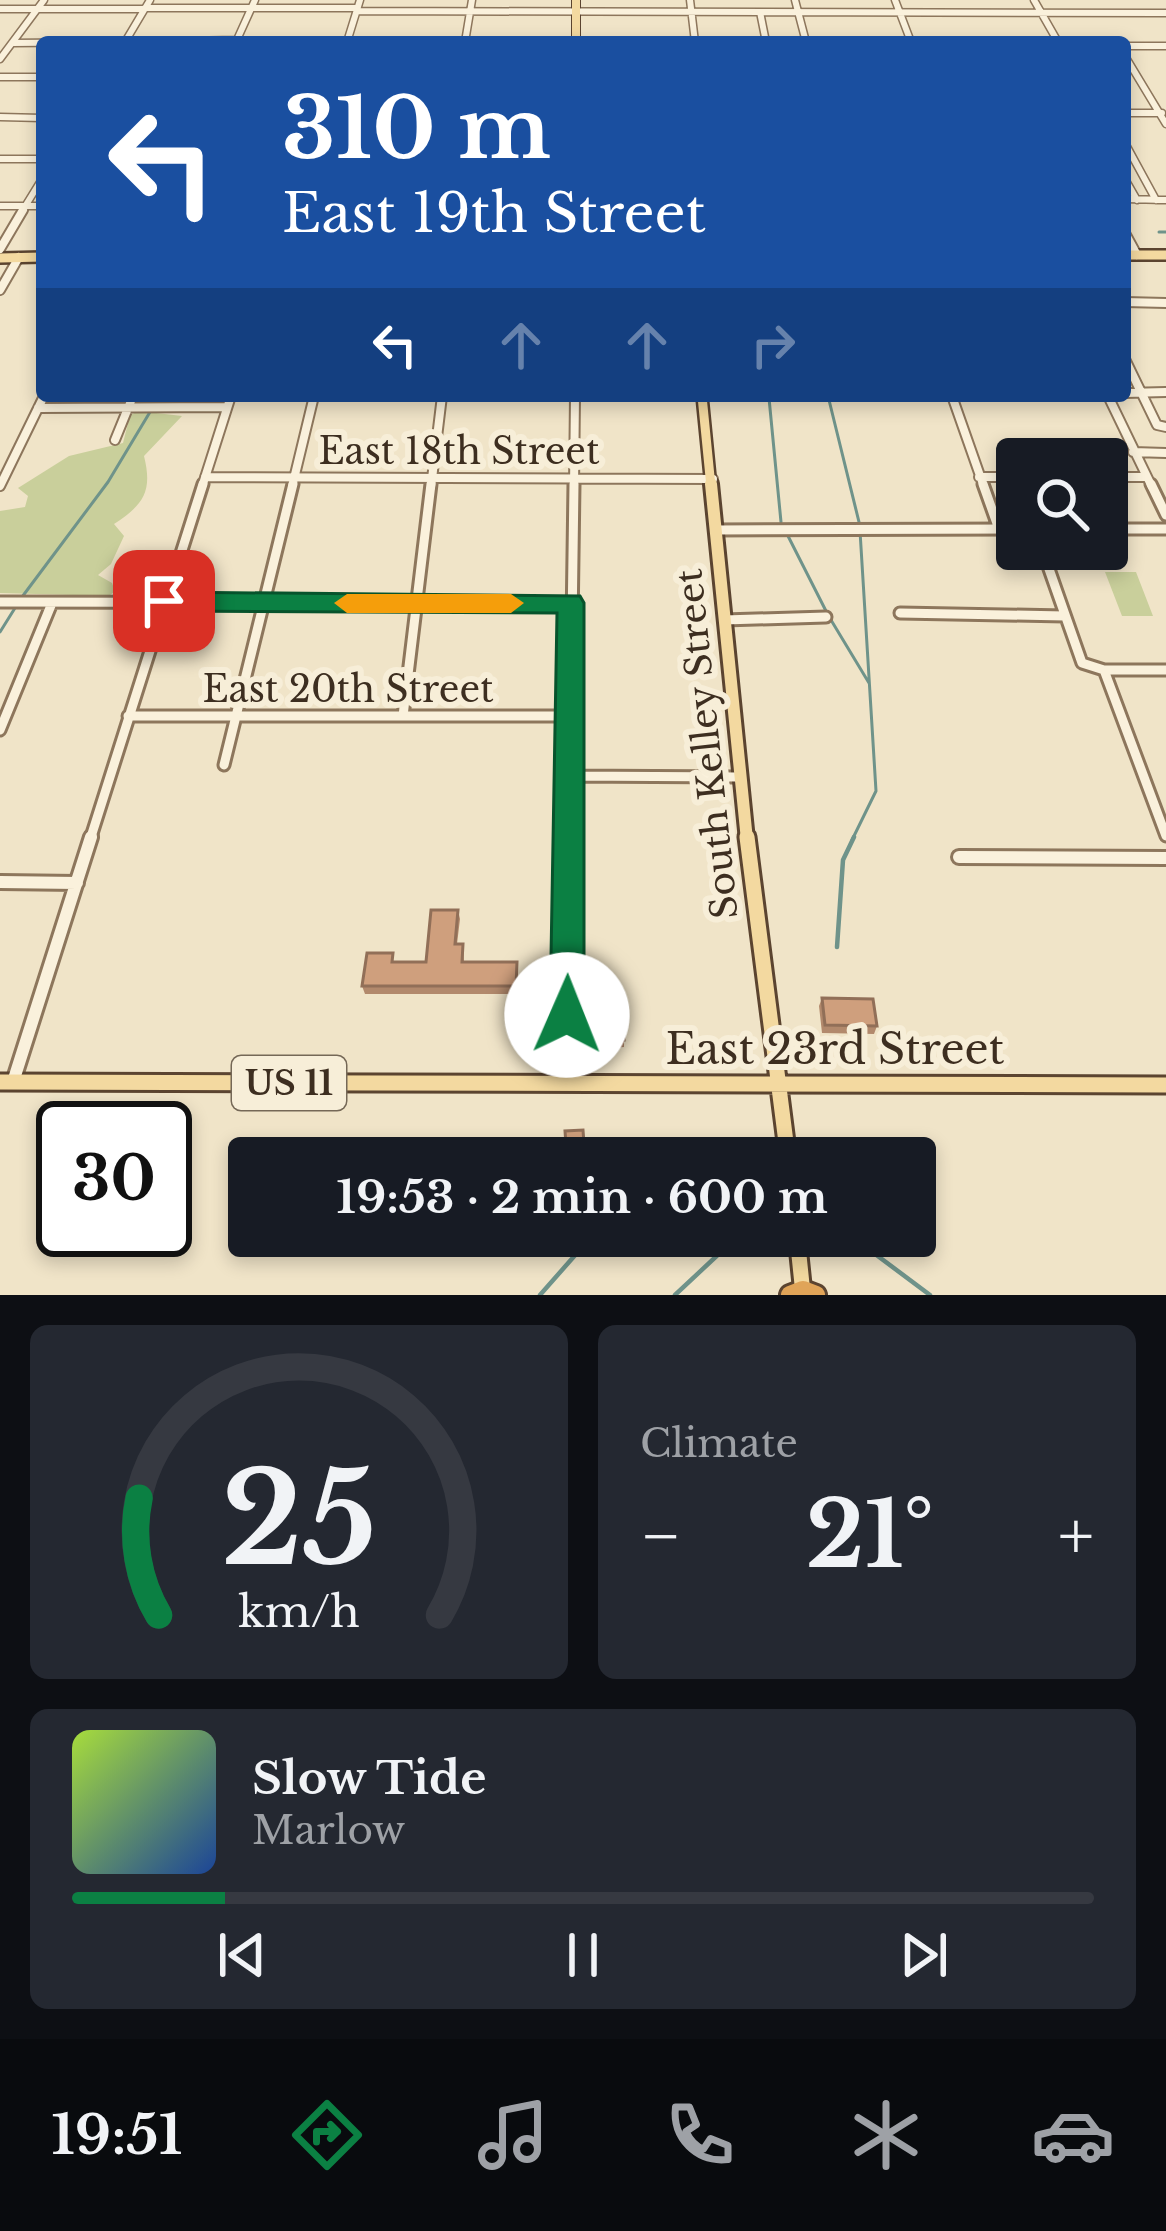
<!DOCTYPE html>
<meta charset="utf-8">
<style>
:root{--surface:#171b24;--page:#242831;--text:#f1f3f6;--muted:#9ea1a6;--line:#363941;--accent:#0b8043}
body{margin:0;font-family:"Libre Baskerville",serif;background:var(--page);color:var(--text);height:100vh;display:flex;flex-direction:column;font-size:45px;white-space:nowrap}
*{box-sizing:border-box;margin:0}
p{font-size:39px;color:var(--muted)}
.icon{flex:none;width:66px;height:66px;fill:none;stroke:currentColor;stroke-width:2;stroke-linecap:round;stroke-linejoin:round}
.map{position:relative;height:1295px;overflow:hidden}
.side{display:flex;flex-direction:column;gap:30px;padding:30px;background:#0d0f14;flex:1}
.side>*{flex:none}
.banner{position:absolute;left:36px;top:36px;width:1095px;height:366px;border-radius:12px;box-shadow:0 6px 18px #0003;background:#1a4fa0;color:#fff;overflow:hidden}
.controls{position:absolute;left:996px;top:438px;display:grid;gap:24px}
.controls a{display:grid;place-items:center;width:132px;height:132px;border-radius:12px;background:var(--surface);box-shadow:0 6px 18px #0003;font-size:60px}
.speed{position:absolute;left:36px;top:1101px;display:flex;gap:24px;font-size:60px;font-weight:700;text-align:center}
.speed>*{display:grid;place-content:center;width:156px;height:156px;border-radius:50%;background:var(--surface);box-shadow:0 6px 18px #0003;line-height:1}
.speed .limit{border:6px solid #111;border-radius:18px;background:#fff;color:#111}
.pin{position:absolute;display:grid;place-items:center;width:102px;height:102px;color:#fff;margin:-51px;border-radius:24px;box-shadow:0 6px 18px #0006}
.me{position:absolute;width:132px;margin:-66px;rotate:1deg;stroke-linejoin:round;filter:drop-shadow(0 0 9px #0008)}
.turn{display:flex;align-items:center;gap:42px;height:252px;padding:0 48px;font-size:54px}
.turn .icon{width:156px;height:156px;stroke-width:2.5}
.turn b{display:block;font-size:84px;line-height:102px}
.lanes{display:flex;align-items:center;height:114px;padding:0 48px;background:#0003;justify-content:center;gap:60px;direction:ltr}
.lanes .off{opacity:.35}
.big{font-size:90px;font-weight:800;line-height:1.1}
.side .widget{flex:1;display:flex;flex-direction:column;justify-content:center;gap:18px;min-width:0;padding:0 42px;border-radius:18px;background:var(--page)}
.side .dial{align-items:center;gap:0}
.dial svg{height:312px;overflow:visible;fill:none;stroke:var(--line);stroke-width:7;stroke-linecap:round;text-anchor:middle}
.dial text{fill:var(--text);stroke:none}
.song{display:flex;align-items:center;gap:36px}
.cover{width:144px;height:144px;border-radius:18px;background:linear-gradient(135deg,hsl(80 70% 55%),hsl(220 70% 35%))}
.played{height:12px;border-radius:6px;background:linear-gradient(90deg,var(--accent) 15%,var(--line) 15%)}
.keys{display:flex;justify-content:space-around;direction:ltr}
.heat{display:flex;justify-content:space-between;align-items:center;font-size:66px;direction:ltr}
.side .tiles{flex:1;display:grid;gap:30px;grid-template-columns:1fr 1fr}
.widget:last-child{grid-column:span 2}
.trip{position:absolute;left:228px;top:1137px;width:708px;height:120px;border-radius:12px;background:var(--surface);box-shadow:0 6px 18px #0003;font-weight:800;line-height:120px;text-align:center}
.tab-bar{display:flex;height:192px;justify-content:space-around;align-items:center;background:#090b0e;color:var(--muted)}
.tab-bar .icon{width:84px;height:84px}
.tab-bar .selected{color:var(--accent)}
.tab-bar b{font-size:54px;color:var(--text)}
.map>svg:first-child{display:block}
.green{fill:#c9cf9b}
.lines{fill:none;stroke-linecap:round;stroke-linejoin:round}
.stream-far1{stroke:#6f938a;stroke-width:3}
.stream{stroke:#6f938a;stroke-width:4.5}
.minor-far3-casing{stroke:#8d765c;stroke-width:9}
.minor-far2-casing{stroke:#8d765c;stroke-width:12}
.minor-far1-casing{stroke:#8d765c;stroke-width:15}
.minor-casing{stroke:#8d765c;stroke-width:18}
.major-far3-casing{stroke:#5b4430;stroke-width:10}
.major-far2-casing{stroke:#5b4430;stroke-width:14}
.major-far1-casing{stroke:#5b4430;stroke-width:18}
.major-casing{stroke:#5b4430;stroke-width:21}
.highway-casing{stroke:#5b4430;stroke-width:24}
.minor-far3{stroke:#faf1dc;stroke-width:6}
.minor-far2{stroke:#faf1dc;stroke-width:8}
.minor-far1{stroke:#faf1dc;stroke-width:9}
.minor{stroke:#faf1dc;stroke-width:12}
.major-far3{stroke:#f3d9a0;stroke-width:8}
.major-far2{stroke:#f3d9a0;stroke-width:9}
.major-far1{stroke:#f3d9a0;stroke-width:12}
.major{stroke:#f3d9a0;stroke-width:15}
.highway{stroke:#e0a458;stroke-width:18}
.wall{fill:#b2896c}
.building{fill:#cf9f7d;stroke:#916f58;stroke-width:3}
.route{fill:#0b8043;stroke:#07532c;stroke-width:3}
.slow{fill:#f59e0b}
.labels{text-anchor:middle;dominant-baseline:central;stroke-width:12;stroke-linejoin:round;paint-order:stroke}
.shield{fill:#f7eed8;stroke:#756857;stroke-width:3}
.shield-label{font-size:33px;font-weight:bold;fill:#3d2e20}
.street-label{font-size:36px;fill:#3d2e20;stroke:#f7eed8}
.near-street-label{font-size:42px;fill:#3d2e20;stroke:#f7eed8}
</style>
<div class="map">
<svg width="1166" height="1295" viewBox="0 0 1166 1295">
<rect width="100%" height="100%" fill="#f0e4c8"/>
<path class="green" d="M139,411L182,416L144,456C153,492 143,505 114,524L124,536L111,564L98,575L112,583L115,591L109,596L0,593V511L25,507L28,496L18,488L69,456L123,443L130,415Z
M1105,572H1136L1153,616H1122Z"/>
<g class="lines">
<path class="stream-far1" d="M1159,232H1166
M769,398L781,522
M829,400L859,522
M153,403L156,396
M787,534L826,611
M22,597L108,482L150,412
M831,620L869,683
M0,632L15,608
M852,840L876,791L860,531"/>
<path class="stream" d="M837,947L843,860L854,837
M665,1158L675,1148
M851,1236L930,1295
M540,1295L592,1236
M675,1295L738,1236"/>
<defs>
<path id="minor-far3" d="M690,0L695,42
M795,0L806,42
M895,0L911,42
M1034,0L1058,42
M145,8H357
M0,9H144
M357,11L1166,13
M760,12L766,42
M124,42L237,40
M125,42L150,0
M236,42L255,0
M347,42L360,0
M465,42L472,0
M12,43L125,42
M1125,46H1166
M1125,56L1166,124
M0,59L44,0
M0,77H42
M1125,113H1162
M0,117L42,118
M1125,143L1156,200
M0,159H42
M1125,179L1137,200
M1125,199L1166,200
M0,206H42
M21,213L42,179"/>
<path id="minor-far2" d="M1125,233L1137,255
M0,249L23,210
M0,290L19,257
M1125,302L1166,303
M1125,359L1157,425L1166,427
M1125,393L1166,392
M952,396L984,487
M1108,396L1152,487
M38,408L227,407
M115,440L133,396
M1133,452L1166,453
M205,477L713,479
M979,477H1017
M1107,477H1145
M0,486L44,396
M202,487L231,396
M292,487L314,396
M431,487L442,396
M574,487L575,396"/>
<path id="minor-far1" d="M983,484L999,529
M1151,484L1166,515
M1107,529H1166
M715,530L1017,529
M1042,549L1082,663L1104,670L1166,836
M0,602L571,603
M900,613L1065,616
M724,620L826,617
M1104,670H1166
M128,716H569
M403,716L431,484
M0,730L52,603
M224,765L293,484
M570,776L739,777
M90,840L203,484
M569,840L574,484"/>
<path id="minor" d="M959,857L1166,858
M0,882L77,883
M13,1082L91,837
M566,1084L569,837"/>
<path id="major-far3" d="M576,0V42"/>
<path id="major-far2" d="M1125,255H1166
M0,258L42,257
M702,396L711,487"/>
<path id="major-far1" d="M711,484L747,840"/>
<path id="major" d="M747,837L788,1158
M0,1082L1166,1085
M797,1236L803,1294"/>
<path id="highway" d="M790,1295L803,1290L816,1295"/>
</defs>
<use href="#minor-far3" class="minor-far3-casing"/>
<use href="#minor-far2" class="minor-far2-casing"/>
<use href="#minor-far1" class="minor-far1-casing"/>
<use href="#minor" class="minor-casing"/>
<use href="#major-far3" class="major-far3-casing"/>
<use href="#major-far2" class="major-far2-casing"/>
<use href="#major-far1" class="major-far1-casing"/>
<use href="#major" class="major-casing"/>
<use href="#highway" class="highway-casing"/>
<use href="#minor-far3" class="minor-far3"/>
<use href="#minor-far2" class="minor-far2"/>
<use href="#minor-far1" class="minor-far1"/>
<use href="#minor" class="minor"/>
<use href="#major-far3" class="major-far3"/>
<use href="#major-far2" class="major-far2"/>
<use href="#major-far1" class="major-far1"/>
<use href="#major" class="major"/>
<use href="#highway" class="highway"/>
</g>
<path class="wall" d="M458,910L460,919L457,944H463L464,962H517V994H365L362,986L395,962H426Z
M822,998L877,1026L874,1034L822,1033L819,1006Z
M595,1000L624,1040V1047L599,1049Z"/>
<path class="building" d="M431,910H458L455,944H463L462,962H517L516,986H362L367,953H393L392,962H426Z
M620,990L624,1040L599,1042L595,992Z
M822,998L873,999L877,1026L825,1025Z
M583,1130L585,1158H567L565,1131Z"/>
<path class="route" d="M164,592L580,596L584,603V1015L579,1027L567,1032L555,1027L550,1015L557,613L164,611L151,601Z"/>
<path class="slow" d="M347,594H511L524,603L511,613H347L334,603Z"/>
<g class="labels">
<rect class="shield" x="232" y="1056" width="114" height="54" rx="9"/>
<g class="shield-label">
<text x="289" y="1083">US 11</text>
</g>
<g class="street-label">
<text x="459" y="451">East 18th Street</text>
<text x="348" y="689">East 20th Street</text>
<text transform="translate(707 744) rotate(-96)">South Kelley Street</text>
</g>
<g class="near-street-label">
<text x="835" y="1049">East 23rd Street</text>
</g>
</g>
</svg>
<div class="controls">
<a><svg class="icon" aria-label="search" viewBox="0 0 24 24"><circle cx="10" cy="10" r="6"/><path d="M15 15l6 6"/></svg></a>
</div>
<div class="speed"><div class="limit">30</div></div>
<div class="pin" style="left:164px;top:601px;background:#d93025"><svg class="icon" aria-label="arrive" viewBox="0 0 24 24"><path d="M6 21V4h12l-3 4 3 4H6"/></svg></div>
<svg class="me" style="left:567px;top:1015px" viewBox="-20 -20 40 40"><circle r="19" fill="#fff"/><path d="M0-13L10 11 0 6-10 11z" fill="#0b8043"/></svg>
<div class="trip">19:53 · 2 min · 600 m</div>
<div class="banner">
<div class="turn"><svg class="icon" aria-label="left" viewBox="0 0 24 24"><path d="M17 20v-9H6M10 6l-5 5 5 5"/></svg><div><b>310 m</b>East 19th Street</div></div>
<div class="lanes"><svg class="icon" aria-label="left" viewBox="0 0 24 24"><path d="M17 20v-9H6M10 6l-5 5 5 5"/></svg><svg class="icon off" aria-label="ahead" viewBox="0 0 24 24"><path d="M12 20V5M6 11l6-6 6 6"/></svg><svg class="icon off" aria-label="ahead" viewBox="0 0 24 24"><path d="M12 20V5M6 11l6-6 6 6"/></svg><svg class="icon off" aria-label="right" viewBox="0 0 24 24"><path d="M7 20v-9h11M14 6l5 5-5 5"/></svg></div>
</div>
</div>
<section class="side">
<div class="tiles">
<div class="widget dial"><svg viewBox="0 0 100 80">
<path d="M14 69A42 42 0 1 1 86 69"/>
<path d="M14 69A42 42 0 0 1 9 39" stroke="#0b8043"/>
<text x="50" y="56" font-size="32" font-weight="700">25</text>
<text x="50" y="72" font-size="11">km/h</text>
</svg></div>
<div class="widget"><p>Climate</p>
<div class="heat"><a>−</a><b class="big">21°</b><a>+</a></div>
</div>
<div class="widget">
<div class="song"><i class="cover"></i><div><b>Slow Tide</b><p>Marlow</p></div></div>
<div class="played"></div>
<div class="keys"><svg class="icon" aria-label="previous" viewBox="0 0 24 24"><path d="M18 5L8 12l10 7zM5 5v14"/></svg><svg class="icon" aria-label="pause" viewBox="0 0 24 24"><path d="M8 5v14M16 5v14"/></svg><svg class="icon" aria-label="next" viewBox="0 0 24 24"><path d="M6 5l10 7-10 7zM19 5v14"/></svg></div>
</div>
</div>
</section>
<nav class="tab-bar">
<b>19:51</b>
<svg class="icon selected" aria-label="directions" viewBox="0 0 24 24"><path d="M12 3l9 9-9 9-9-9zM9 14v-3h6M13 9l2 2-2 2"/></svg>
<svg class="icon" aria-label="music" viewBox="0 0 24 24"><path d="M9 18V5l10-2v13"/><circle cx="6" cy="18" r="3"/><circle cx="16" cy="16" r="3"/></svg>
<svg class="icon" aria-label="phone" viewBox="0 0 24 24"><path d="M5 4h4l2 5-3 2q2 4 5 5l2-3 5 2v4C11 20 4 13 5 4z"/></svg>
<svg class="icon" aria-label="climate" viewBox="0 0 24 24"><path d="M12 3v18M4 7l16 10M4 17L20 7"/></svg>
<svg class="icon" aria-label="car" viewBox="0 0 24 24"><path d="M5 17H2v-5l4-1 3-4h7l3 4 3 1v5h-3M9 17h6M6 11h13"/><circle cx="7" cy="17" r="2"/><circle cx="17" cy="17" r="2"/></svg>
</nav>
